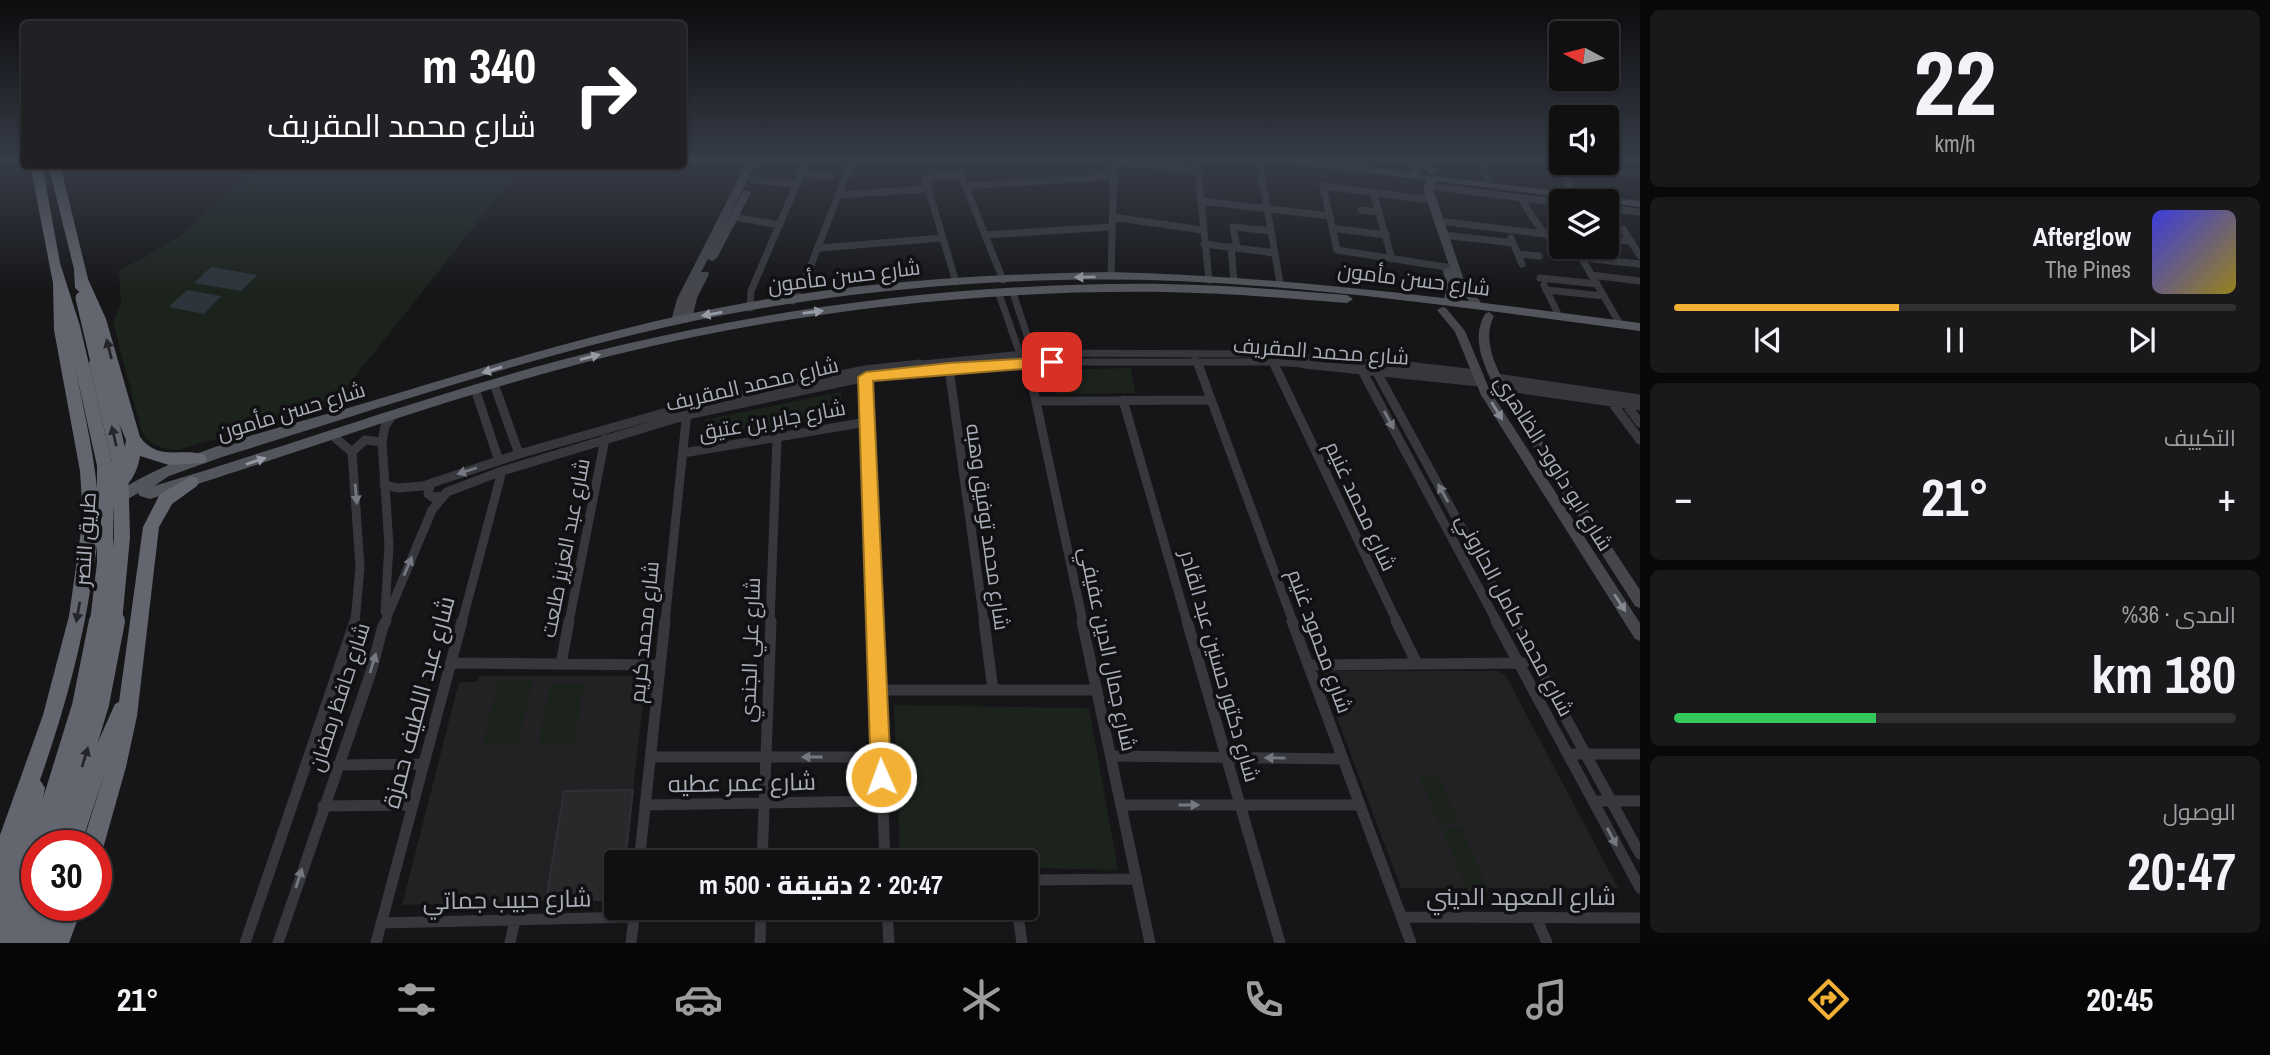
<!DOCTYPE html>
<html lang="ar">
<meta charset="utf-8">
<style>
:root{--surface:#101012;--page:#19191b;--text:#f1f3f6;--muted:#9c9d9f;--line:#303032;--accent:#f2b134}
body{margin:0;font-family:"Archivo Narrow",Cairo,sans-serif;background:var(--page);color:var(--text);direction:rtl;height:100vh;display:flex;flex-direction:column;font-size:26px;white-space:nowrap}
*{box-sizing:border-box;margin:0}
p{font-size:23px;color:var(--muted)}
.icon{flex:none;width:38px;height:38px;fill:none;stroke:currentColor;stroke-width:2;stroke-linecap:round;stroke-linejoin:round}
.map{position:relative;flex:1;overflow:hidden;direction:ltr}
.panel{display:flex;flex-direction:column;gap:10px;padding:10px;background:#09090a;width:630px}
.panel>*{flex:none}
.hud{position:absolute;left:21px;top:21px;width:665px;height:147px;border-radius:7px;box-shadow:0 2px 5px #0004,0 0 0 2px var(--line);direction:rtl;background:#202124;color:#fff;overflow:hidden}
.needle{width:46px;rotate:277deg}
.controls{position:absolute;left:1549px;top:21px;display:grid;gap:14px}
.controls a{display:grid;place-items:center;width:70px;height:70px;border-radius:7px;background:var(--surface);box-shadow:0 2px 5px #0004,0 0 0 2px var(--line);font-size:35px}
.speed{position:absolute;left:21px;top:830px;display:flex;gap:14px;font-size:35px;font-weight:700;text-align:center}
.speed>*{display:grid;place-content:center;width:91px;height:91px;border-radius:50%;background:var(--surface);box-shadow:0 2px 5px #0004,0 0 0 2px var(--line);line-height:1}
.speed .limit{border:10px solid #d22;background:#fff;color:#111}
.pin{position:absolute;display:grid;place-items:center;width:60px;height:60px;color:#fff;margin:-30px;border-radius:14px;box-shadow:0 4px 10px #0006}
.me{position:absolute;width:77px;margin:-38px;rotate:358deg;stroke-linejoin:round;filter:drop-shadow(0 0 5px #0008)}
.turn{display:flex;align-items:center;gap:24px;height:147px;padding:0 35px;font-size:32px}
.turn .icon{width:91px;height:91px;stroke-width:2.5}
.turn b{display:block;font-size:49px;line-height:60px}
.big{font-size:52px;font-weight:800;line-height:1.1}
.panel .widget{flex:1;display:flex;flex-direction:column;justify-content:center;gap:10px;min-width:0;padding:0 24px;border-radius:10px;background:var(--page)}
.panel .dial{align-items:center;gap:0}
.dial b{font-size:91px;line-height:1}
.song{display:flex;align-items:center;gap:21px}
.cover{width:84px;height:84px;border-radius:10px;background:linear-gradient(135deg,hsl(240 70% 55%),hsl(50 70% 35%))}
.played{height:7px;border-radius:4px;background:linear-gradient(90deg,var(--accent) 40%,var(--line) 40%)}
.keys{display:flex;justify-content:space-around;direction:ltr}
.heat{display:flex;justify-content:space-between;align-items:center;font-size:38px;direction:ltr}
.charge{height:10px;border-radius:5px;background:linear-gradient(90deg,#34c759 36%,var(--line) 0)}
.trip{position:absolute;left:604px;top:850px;width:434px;height:70px;border-radius:7px;background:var(--surface);box-shadow:0 2px 5px #0004,0 0 0 2px var(--line);font-weight:800;line-height:70px;text-align:center;direction:rtl}
.dock{display:flex;height:112px;justify-content:space-around;align-items:center;background:#060607;color:var(--muted)}
.dock .icon{width:49px;height:49px}
.dock .on{color:var(--accent)}
.dock b{font-size:32px;color:var(--text)}
main{display:flex;flex:1;min-height:0}
.map>svg:first-child{display:block}
.built{fill:#222225}
.green{fill:#1c231d}
.water{fill:#2c353c}
.building{fill:#29292c;stroke:#303034;stroke-width:2}
.lines{fill:none;stroke-linecap:round;stroke-linejoin:round}
.street-far2{stroke:#37383d;stroke-width:7}
.street-far1{stroke:#37383d;stroke-width:9}
.street{stroke:#37383d;stroke-width:11}
.secondary{fill:#45474d;fill-rule:evenodd}
.primary{fill:#53555c;fill-rule:evenodd}
.highway{fill:#63666e;fill-rule:evenodd}
.highway-bridge-far2{stroke:#63666e;stroke-width:13}
.highway-bridge-far1{stroke:#63666e;stroke-width:16}
.highway-bridge{stroke:#63666e;stroke-width:20}
.oneway{fill:#979ba6}
.oneway2{fill:#26262a}
.oneway3{fill:#858993}
.oneway4{fill:#757881}
.route{fill:#f2b134;stroke:#9d7322;stroke-width:2}
.labels{text-anchor:middle;dominant-baseline:central;stroke-width:7;stroke-linejoin:round;paint-order:stroke}
.street-label{font-size:21px;fill:#a8adb8;stroke:#111113}
.near-street-label{font-size:24px;fill:#a8adb8;stroke:#111113}
</style>
<main>
<section class="panel">
<div class="widget dial"><b>22</b><p>km/h</p></div>
<div class="widget">
<div class="song"><i class="cover"></i><div><b>Afterglow</b><p>The Pines</p></div></div>
<div class="played"></div>
<div class="keys"><svg class="icon" aria-label="previous" viewBox="0 0 24 24"><path d="M18 5L8 12l10 7zM5 5v14"/></svg><svg class="icon" aria-label="pause" viewBox="0 0 24 24"><path d="M8 5v14M16 5v14"/></svg><svg class="icon" aria-label="next" viewBox="0 0 24 24"><path d="M6 5l10 7-10 7zM19 5v14"/></svg></div>
</div>
<div class="widget"><p>التكييف</p>
<div class="heat"><a>−</a><b class="big">21°</b><a>+</a></div>
</div>
<div class="widget"><p>المدى · 36%</p><b class="big">180 km</b><div class="charge"></div></div>
<div class="widget"><p>الوصول</p><b class="big">20:47</b></div>
</section>
<div class="map">
<svg width="1640" height="943" viewBox="0 0 1640 943">
<rect width="100%" height="100%" fill="#161618"/>
<path class="built" d="M1326,671H1498L1506,676L1618,888H1401L1322,678Z
M480,676H646L633,790L564,791L546,901L402,905L459,682H477Z"/>
<path class="green" d="M259,165H523L333,404L178,450C160,448 149,446 141,429L113,321L121,304L119,271L179,237Z
M1131,368L1135,393L1056,394L1051,370Z
M841,392V417L703,440L705,420Z
M499,680H533L518,744H483Z
M550,684H584L574,745H538Z
M894,705L1089,708L1118,870L1026,868V863H900Z
M1418,774L1438,775L1459,823H1439Z
M1441,827H1461L1489,891H1468Z"/>
<path class="water" d="M211,267L257,275L241,291L194,283Z
M187,290L221,296L204,314L169,307Z"/>
<path class="building" d="M633,790L625,863H616V899L546,901L564,791Z"/>
<g class="lines">
<path class="street-far2" d="M1115,160L1198,172
M1197,160L1209,280
M1259,160L1280,283
M1480,160L1488,179
M1557,160L1571,188
M1594,163L1597,170L1640,174
M801,173L831,177
M752,180L797,184
M966,186L1114,176
M1428,186L1561,203
M1373,192L1392,259
M838,195L927,189
M1521,198C1556,260 1573,257 1640,264
M1423,199L1323,186L1337,250L1446,267
M1200,201L1330,216
M1606,208L1640,212
M1361,210L1379,212
M734,217L780,225
M1112,217L1203,230
M1439,221L1561,236
M1332,228L1386,235
M1623,229L1640,256
M985,235L1111,227
M1443,235L1513,243
M1511,238L1522,264
M1606,239L1631,241
M1204,244L1275,253
M1231,247L1234,280
M819,248L942,238
M1237,248L1233,227L1271,231
M1518,254L1539,256
M1581,257L1620,324
M1591,275L1640,281
M1111,276L1114,160
M1540,278L1597,284
M956,282L925,178L961,175L1003,280
M1544,285L1559,316
M1546,290L1604,296
M1013,293L1033,353L1032,359
M999,294L1020,354L1029,366
M793,301L809,270L852,160
M750,308L751,291L807,160
M1195,357L1198,366
M1273,362L1275,366
M903,366L1033,353L1270,354L1405,366
M986,366L1028,362H1273L1330,366"/>
<path class="street-far1" d="M1028,364L1083,622
M1198,364L1293,622
M1274,364L1397,622
M1304,364L1479,382
M1390,364L1476,374
M1359,365L1497,622
M1374,367L1513,622
M949,368L984,622
M866,372L876,622
M1496,378L1640,399
M494,384L519,454
M1500,386L1640,406
M475,389L499,461
M1123,400L1187,622
M1610,400L1640,440
M1037,401L1211,400
M1624,402L1640,423
M332,435L352,452L360,567L355,622
M352,452L365,440L382,442
M683,453L867,422
M431,483L428,494L432,497L443,496
M384,485L398,488L423,486L519,454L688,406L865,370L920,364
M385,612L389,545L382,442L385,426L392,416
M385,622L432,510L447,492L502,471L687,415L866,377L1005,364
M462,622L502,471
M569,622L605,439
M665,622L687,411
M770,622L777,438"/>
<path class="street" d="M876,621L885,863
M984,621L993,690
M1082,621L1150,943
M1187,621L1280,943
M1292,621L1411,943
M1396,621L1417,664
M1496,621L1640,888
M1513,621L1640,854
M382,629L386,621
M451,663L660,665
M561,664L569,621
M1308,665L1524,663
M878,690H1097
M1568,754H1640
M1111,756L1343,759
M651,757H881
M338,765L424,764
M1593,801H1640
M645,805L882,801
M1121,805H1360
M323,806L412,805
M639,863L665,621
M762,863L771,621
M1026,880L1137,879
M887,908L889,943
M1017,908L1022,943
M1402,917L1640,918
M1536,917L1547,943
M381,923L634,917
M245,943L355,621
M278,943L371,672L383,626
M376,943L462,621
M510,943L515,920
M631,943L635,908
M760,943L761,908"/>
<path class="secondary" d="M748,160H757L727,221L743,191H749L751,193L717,258L712,261L708,259L701,272H708L709,274L697,298L692,319L687,323L682,319L680,324H672L671,321L677,299Z
M1283,160H1311L1415,173L1413,171L1409,160H1418L1421,171L1418,174L1640,201V207L1436,181L1433,189L1465,283L1484,306L1483,308H1475L1457,287L1453,302L1448,305L1443,302L1447,287L1443,271L1444,269L1450,268L1423,189L1427,180L1287,163Z
M1418,160H1427L1437,172L1430,174Z
M1442,307L1446,308L1465,331L1490,391L1640,623V641L1635,639L1481,395L1455,332L1437,310Z
M1489,312L1494,316C1482,339 1495,364 1505,385L1640,590V608L1635,606L1494,386C1483,363 1471,338 1485,314Z"/>
<path class="primary" d="M1109,272C1287,276 1463,300 1640,323V331C1487,311 1333,288 1179,281C1049,276 917,284 788,304C595,333 408,400 222,457L169,476L154,486C308,440 460,383 617,346C796,304 979,282 1164,284C1225,285 1286,290 1347,295L1353,299L1347,303C1286,298 1224,293 1163,292C978,290 793,311 614,355C457,394 305,451 150,499L140,496L138,493L113,508L108,506L106,502L108,498C178,450 274,430 355,406C480,369 606,328 734,305C858,282 983,274 1109,272Z"/>
<path class="highway" d="M30,164H42L60,263L80,326L113,466L111,470H99L97,466L75,367C85,416 97,465 99,514C100,536 95,557 92,578C82,648 63,714 40,780L45,788L39,821L32,843L37,840L45,845H37V879L33,889L37,887V905H83L69,943H0V835L43,715L69,616L83,517L80,471L54,330L53,283Z
M48,164H60L88,279L106,319L140,437C159,462 180,447 205,455L207,459L205,463L169,465L140,456C137,474 129,488 112,494L106,492L104,488L121,471L126,440L118,421L92,319L84,296L75,288L74,269Z
M191,476L197,478L199,482L197,486L172,504L159,527L137,716L126,767L104,845L100,852L96,854V845H82L105,772L81,845H61L84,773L115,704L119,702L143,527L160,494Z"/>
<path class="highway-bridge-far2" d="M82,298L98,366"/>
<path class="highway-bridge-far1" d="M97,364L120,461L122,537L114,622
M98,622L105,563V466"/>
<path class="highway-bridge" d="M39,845L82,706L99,621
M56,845L99,704L115,621"/>
</g>
<defs><path id="oneway-solid" d="M-6-.8H1V-3.2L6.5 0L1 3.2V.8H-6Z" transform="scale(1.75)"/></defs>
<g class="oneway">
<use href="#oneway-solid" transform="translate(1085 277) rotate(179)"/>
<use href="#oneway-solid" transform="translate(813 312) rotate(-8)"/>
<use href="#oneway-solid" transform="translate(712 314) rotate(170)"/>
<use href="#oneway-solid" transform="translate(590 357) rotate(-14)"/>
<use href="#oneway-solid" transform="translate(492 370) rotate(163)"/>
<use href="#oneway-solid" transform="translate(256 461) rotate(-18)"/>
</g>
<g class="oneway2">
<use href="#oneway-solid" transform="translate(109 349) rotate(-104)"/>
<use href="#oneway-solid" transform="translate(114 436) rotate(-103)"/>
<use href="#oneway-solid" transform="translate(78 612) rotate(100)"/>
<use href="#oneway-solid" transform="translate(85 757) rotate(-73)"/>
</g>
<g class="oneway3">
<use href="#oneway-solid" transform="translate(1497 411) rotate(58)"/>
<use href="#oneway-solid" transform="translate(1620 603) rotate(57)"/>
</g>
<g class="oneway4">
<use href="#oneway-solid" transform="translate(1389 420) rotate(62)"/>
<use href="#oneway-solid" transform="translate(467 471) rotate(162)"/>
<use href="#oneway-solid" transform="translate(1443 493) rotate(-119)"/>
<use href="#oneway-solid" transform="translate(356 494) rotate(85)"/>
<use href="#oneway-solid" transform="translate(408 566) rotate(-67)"/>
<use href="#oneway-solid" transform="translate(373 663) rotate(-73)"/>
<use href="#oneway-solid" transform="translate(812 757) rotate(-180)"/>
<use href="#oneway-solid" transform="translate(1275 758) rotate(-179)"/>
<use href="#oneway-solid" transform="translate(1189 805)"/>
<use href="#oneway-solid" transform="translate(1612 837) rotate(62)"/>
<use href="#oneway-solid" transform="translate(299 878) rotate(-72)"/>
</g>
<linearGradient id="sky" x2="0" y2="1"><stop stop-color="#0c0c0d"/><stop offset="0.55" stop-color="#363c48"/><stop offset="1" stop-color="#363c48" stop-opacity="0"/></linearGradient>
<rect width="1640" height="292" fill="url(#sky)"/>
<path class="route" d="M1052,357L1058,359L1060,362L1058,366L873,381L891,777L888,784L881,787L874,784L871,777L858,377L866,372L949,363Z"/>
<g class="labels">
<g class="street-label">
<text transform="translate(844 276) rotate(-7)">شارع حسن مأمون</text>
<text transform="translate(1414 279) rotate(7)">شارع حسن مأمون</text>
<text transform="translate(1321 351) rotate(4)">شارع محمد المقريف</text>
<text transform="translate(752 384) rotate(-13)">شارع محمد المقريف</text>
<text transform="translate(291 411) rotate(-17)">شارع حسن مأمون</text>
<text transform="translate(772 420) rotate(-10)">شارع جابر بن عتيق</text>
<text transform="translate(1554 463) rotate(58)">شارع ابو داوود الظاهري</text>
<text transform="translate(1361 506) rotate(65)">شارع محمد غنيم</text>
<text transform="translate(988 527) rotate(82)">شارع محمد توفيق وهبه</text>
<text transform="translate(85 539) rotate(-86)">طريق النصر</text>
<text transform="translate(565 548) rotate(-79)">شارع عبد العزيز طلعت</text>
<text transform="translate(1515 615) rotate(62)">شارع محمد كامل الحاروني</text>
<text transform="translate(644 632) rotate(-84)">شارع محمد كريم</text>
<text transform="translate(1320 641) rotate(70)">شارع محمود غنيم</text>
<text transform="translate(1108 649) rotate(78)">شارع جمال الدين عفيفي</text>
<text transform="translate(750 650) rotate(-88)">شارع علي الجندي</text>
<text transform="translate(1220 666) rotate(74)">شارع دكتور حسنين عبد القادر</text>
<text transform="translate(339 697) rotate(-72)">شارع حافظ رمضان</text>
</g>
<g class="near-street-label">
<text transform="translate(418 702) rotate(-75)">شارع عبد اللطيف حمزة</text>
<text transform="translate(742 782) rotate(-1)">شارع عمر عطيه</text>
<text x="1521" y="896">شارع المعهد الديني</text>
<text transform="translate(507 899) rotate(-1)">شارع حبيب جماتي</text>
</g>
</g>
</svg>
<div class="controls">
<a><svg class="needle" viewBox="-14 -14 28 28"><path d="M0-13l5 13h-10z" fill="#e53935"/><path d="M0 13l5-13h-10z" fill="#9c9d9f"/></svg></a>
<a><svg class="icon" aria-label="sound" viewBox="0 0 24 24"><path d="M4 9h4l5-4v14l-5-4H4zM17 9q2 3 0 6"/></svg></a>
<a><svg class="icon" aria-label="layers" viewBox="0 0 24 24"><path d="M12 4l9 5-9 5-9-5zM3 14l9 5 9-5"/></svg></a>
</div>
<div class="speed"><div class="limit">30</div></div>
<div class="pin" style="left:1052px;top:362px;background:#d93025"><svg class="icon" aria-label="arrive" viewBox="0 0 24 24"><path d="M6 21V4h12l-3 4 3 4H6"/></svg></div>
<svg class="me" style="left:881px;top:777px" viewBox="-20 -20 40 40"><circle r="17" fill="#f2b134" stroke="#fff" stroke-width="3"/><path d="M0-11L8 9 0 5-8 9z" fill="#fff"/></svg>
<div class="trip">20:47 · 2 دقيقة · 500 m</div>
<div class="hud">
<div class="turn"><svg class="icon" aria-label="right" viewBox="0 0 24 24"><path d="M7 20v-9h11M14 6l5 5-5 5"/></svg><div><b>340 m</b>شارع محمد المقريف</div></div>
</div>
</div>
</main>
<nav class="dock">
<b>20:45</b>
<svg class="icon on" aria-label="directions" viewBox="0 0 24 24"><path d="M12 3l9 9-9 9-9-9zM9 14v-3h6M13 9l2 2-2 2"/></svg>
<svg class="icon" aria-label="music" viewBox="0 0 24 24"><path d="M9 18V5l10-2v13"/><circle cx="6" cy="18" r="3"/><circle cx="16" cy="16" r="3"/></svg>
<svg class="icon" aria-label="phone" viewBox="0 0 24 24"><path d="M5 4h4l2 5-3 2q2 4 5 5l2-3 5 2v4C11 20 4 13 5 4z"/></svg>
<svg class="icon" aria-label="climate" viewBox="0 0 24 24"><path d="M12 3v18M4 7l16 10M4 17L20 7"/></svg>
<svg class="icon" aria-label="car" viewBox="0 0 24 24"><path d="M5 17H2v-5l4-1 3-4h7l3 4 3 1v5h-3M9 17h6M6 11h13"/><circle cx="7" cy="17" r="2"/><circle cx="17" cy="17" r="2"/></svg>
<svg class="icon" aria-label="filters" viewBox="0 0 24 24"><path d="M4 7h16M4 17h16"/><circle cx="9" cy="7" r="2"/><circle cx="15" cy="17" r="2"/></svg>
<b>21°</b>
</nav>
